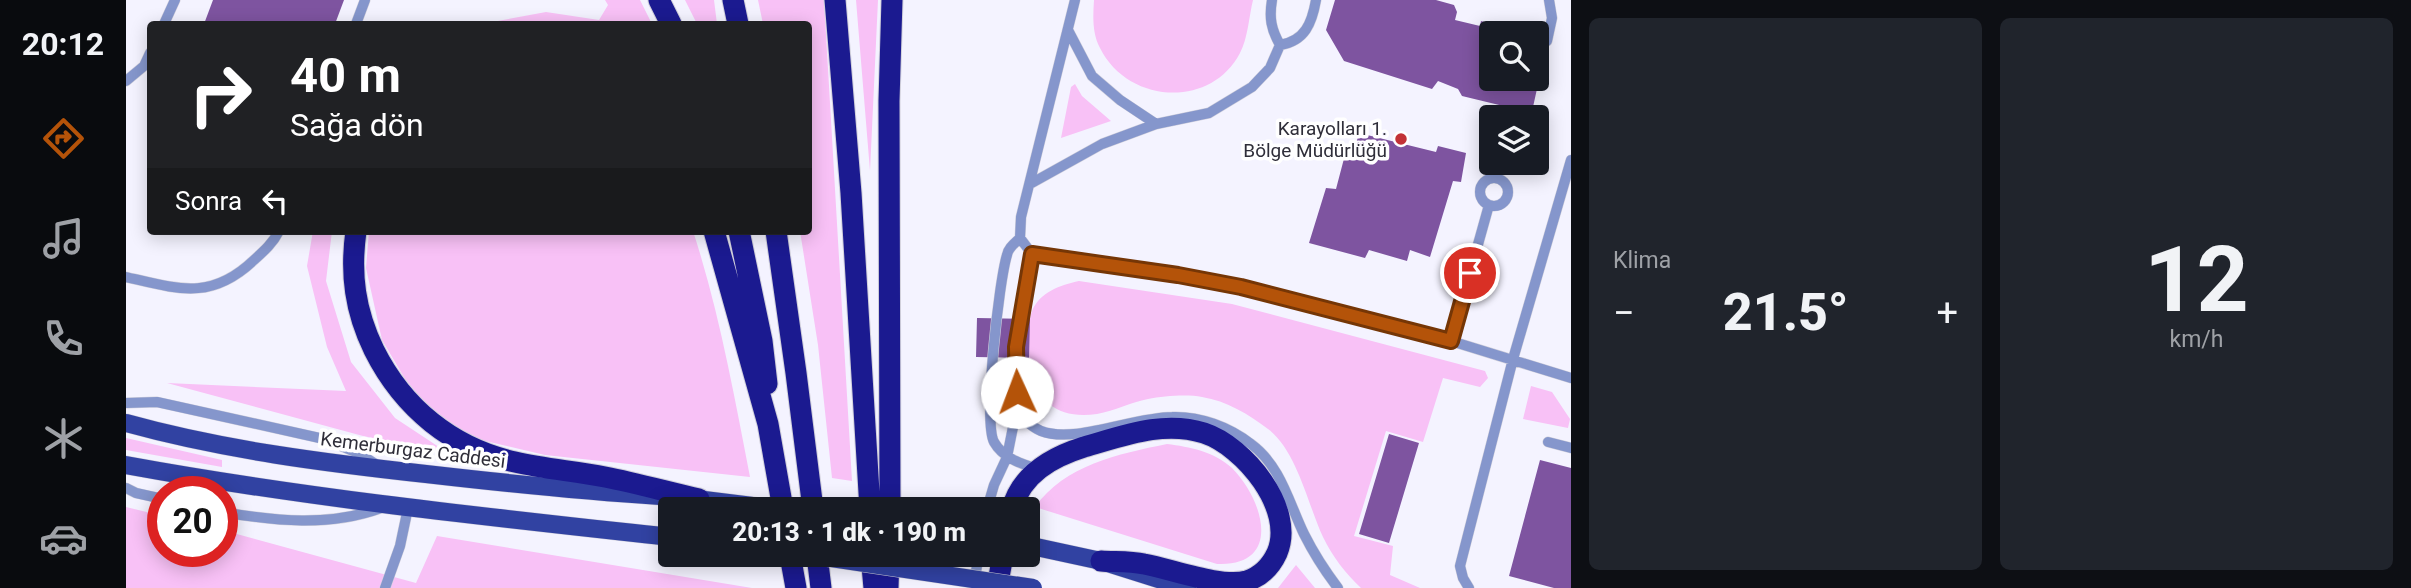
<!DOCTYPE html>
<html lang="tr">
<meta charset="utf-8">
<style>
:root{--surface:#171b24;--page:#20242c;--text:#f1f3f6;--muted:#9ea1a6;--accent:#b45309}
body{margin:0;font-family:Roboto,sans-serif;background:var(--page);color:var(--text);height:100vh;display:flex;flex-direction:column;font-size:26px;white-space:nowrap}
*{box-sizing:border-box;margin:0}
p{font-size:23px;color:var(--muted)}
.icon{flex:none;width:38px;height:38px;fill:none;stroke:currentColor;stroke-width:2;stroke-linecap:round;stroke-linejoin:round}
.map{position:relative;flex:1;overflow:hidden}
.panel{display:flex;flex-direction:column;gap:18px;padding:18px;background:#0d0f14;width:840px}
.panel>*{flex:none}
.top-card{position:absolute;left:21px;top:21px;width:665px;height:214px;border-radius:7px;box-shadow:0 4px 18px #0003;background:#202124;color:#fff;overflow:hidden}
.fabs{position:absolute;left:1353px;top:21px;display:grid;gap:14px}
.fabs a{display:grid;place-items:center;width:70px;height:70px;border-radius:7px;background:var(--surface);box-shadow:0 4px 18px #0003;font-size:35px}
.speed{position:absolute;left:21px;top:476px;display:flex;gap:14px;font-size:35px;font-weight:700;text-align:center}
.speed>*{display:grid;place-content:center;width:91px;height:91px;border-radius:50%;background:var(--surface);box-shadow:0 4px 18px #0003;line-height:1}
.speed .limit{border:10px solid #d22;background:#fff;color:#111}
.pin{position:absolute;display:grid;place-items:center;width:60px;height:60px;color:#fff;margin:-30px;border:4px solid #fff;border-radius:50%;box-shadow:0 2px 7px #0007}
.me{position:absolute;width:77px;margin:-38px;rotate:358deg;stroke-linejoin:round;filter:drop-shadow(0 0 5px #0008)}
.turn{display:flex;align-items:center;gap:24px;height:147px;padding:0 28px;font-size:32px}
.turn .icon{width:91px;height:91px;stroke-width:2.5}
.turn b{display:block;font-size:49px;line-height:60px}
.then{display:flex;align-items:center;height:66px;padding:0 28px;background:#0003;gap:14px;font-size:26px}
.big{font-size:52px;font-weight:800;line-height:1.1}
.panel .card{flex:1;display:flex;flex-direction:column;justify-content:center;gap:10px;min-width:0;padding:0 24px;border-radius:10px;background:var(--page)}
.panel .dial{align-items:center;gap:0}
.dial b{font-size:91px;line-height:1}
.heat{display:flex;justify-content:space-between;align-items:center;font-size:38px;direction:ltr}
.panel .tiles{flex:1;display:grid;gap:18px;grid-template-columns:repeat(2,1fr)}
.trip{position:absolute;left:532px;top:497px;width:382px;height:70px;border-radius:7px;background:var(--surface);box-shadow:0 4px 18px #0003;font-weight:800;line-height:70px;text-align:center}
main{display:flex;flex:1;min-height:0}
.tab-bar{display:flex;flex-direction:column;width:126px;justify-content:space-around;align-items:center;background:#090b0e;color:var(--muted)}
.tab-bar .icon{width:49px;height:49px}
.tab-bar .on{color:var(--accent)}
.tab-bar b{font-size:32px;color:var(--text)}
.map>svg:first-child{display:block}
.green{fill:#f8c1f6}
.building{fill:#7e54a0}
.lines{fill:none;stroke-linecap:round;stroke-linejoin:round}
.lane-casing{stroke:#d1d0db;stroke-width:11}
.primary-casing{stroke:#d1d0db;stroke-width:19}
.highway-casing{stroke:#d1d0db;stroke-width:23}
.lane{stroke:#8596cc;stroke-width:10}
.primary{stroke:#3142a2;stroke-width:18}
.highway{stroke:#1b1a90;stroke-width:21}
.primary-bridge-casing{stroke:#d1d0db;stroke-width:19;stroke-linecap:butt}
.primary-bridge{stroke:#3142a2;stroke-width:18}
.route-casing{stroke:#753606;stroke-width:18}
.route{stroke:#b45309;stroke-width:12}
.poi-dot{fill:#c23237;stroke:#fff;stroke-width:2.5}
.labels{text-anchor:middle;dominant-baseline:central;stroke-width:7;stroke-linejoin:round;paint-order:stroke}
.poi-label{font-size:19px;fill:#2f2e39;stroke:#fff;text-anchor:end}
.street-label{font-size:19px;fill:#2f2e39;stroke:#fff}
</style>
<main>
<nav class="tab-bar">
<b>20:12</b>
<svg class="icon on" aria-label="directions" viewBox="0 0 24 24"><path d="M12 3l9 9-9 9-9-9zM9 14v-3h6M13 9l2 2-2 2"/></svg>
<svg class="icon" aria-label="music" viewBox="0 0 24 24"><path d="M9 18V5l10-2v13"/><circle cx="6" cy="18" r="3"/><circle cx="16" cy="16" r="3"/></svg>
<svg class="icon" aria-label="phone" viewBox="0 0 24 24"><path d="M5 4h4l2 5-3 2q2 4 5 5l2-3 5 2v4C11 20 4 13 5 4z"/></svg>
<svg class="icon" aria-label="climate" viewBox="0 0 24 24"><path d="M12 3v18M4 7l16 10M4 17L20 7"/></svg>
<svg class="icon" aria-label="car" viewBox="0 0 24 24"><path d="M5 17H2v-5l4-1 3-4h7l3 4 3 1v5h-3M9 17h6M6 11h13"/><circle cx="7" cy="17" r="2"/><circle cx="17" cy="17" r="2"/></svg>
</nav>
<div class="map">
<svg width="1445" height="588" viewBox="0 0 1445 588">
<rect width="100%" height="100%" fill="#f4f3ff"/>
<path class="green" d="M479,0H514L526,24H355L420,12L473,20L482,5Z
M559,0H588L591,24H571Z
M632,0H698L726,481L706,478L692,345L674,231H682V24H637Z
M730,0H752L744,171Z
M968,0H1127C1123,16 1122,38 1114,53C1084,110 1001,103 974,48C966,33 967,16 968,0Z
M949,84L956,96L985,121L935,138L945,87Z
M187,231H206L200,281L225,362L269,418L322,453L237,436L41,383L220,391L201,347L181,266Z
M243,231H567C593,311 608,394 624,477L419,455L342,437L309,416L279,379L256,340L240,268Z
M953,281L1106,304L1359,371L1362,378L1354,387L1317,378L1297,442L1260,431L1228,536L1267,546L1264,575L1294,588H1235C1220,574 1206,556 1197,537C1182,505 1171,451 1142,429C1122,414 1101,401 1076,397C1061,394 1038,396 1022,399C1005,402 989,411 971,414C935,419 913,405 905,370C902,357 901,323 906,311C914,292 934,285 953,281Z
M1405,386L1426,392L1444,419L1442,428L1397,419Z
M0,438L96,460V467L0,450Z
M1041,444C1064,447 1087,451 1106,468C1138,500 1157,567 1091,564L909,507C939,465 992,454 1041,444Z
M0,507L37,516V551H96V530L290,583L311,536L626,588H0Z
M1170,565L1189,588H1152Z"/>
<path class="building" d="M87,0H218L209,24H78Z
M1209,0H1310L1328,5L1331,12L1329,20L1354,26L1355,21L1371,26L1373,33H1365V79H1410V56L1416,66L1407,107L1398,111L1336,96L1332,89L1312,81L1306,89L1218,61L1200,30Z
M1233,133L1310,152L1312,146L1340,153L1335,182L1327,181L1304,257L1284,250L1281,261L1243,250L1239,258L1183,243L1200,188L1210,189L1220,151L1227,155Z
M851,318L904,319L903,358L850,357Z
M1263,434L1293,443L1263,543L1233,534Z
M1414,460L1445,468V588H1428L1383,576Z"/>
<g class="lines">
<defs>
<path id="lane" d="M1146,0C1143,18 1145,29 1154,45
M38,24L49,0
M230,24L239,0
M942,30L966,76L994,100L1030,124
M1421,41L1426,18L1423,0
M1154,45C1179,41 1186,23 1190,0
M0,81L18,66L24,53
M1354 192a14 14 0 1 1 28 0a14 14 0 1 1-28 0Z
M904,184L976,144L1030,124L1083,113L1126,87L1144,68L1154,45
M894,238L895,217L949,0
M0,277C52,289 85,301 128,260C138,251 147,243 153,231
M1325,341L1363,205
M0,403L31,402L198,439L234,454L251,465
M890,412C898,419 905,427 915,431C949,444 1008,417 1046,417C1074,416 1103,427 1125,444C1155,466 1163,503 1178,534C1188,554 1199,571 1212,588
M1422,442L1445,448
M912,469C895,464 877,458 868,442C857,421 873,281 881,255C882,248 889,243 894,238L906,254L1052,275L1115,287L1325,341L1445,378
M0,488L10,493L37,499
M861,509L868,485L881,457L890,412V347L906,254
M96,512C149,521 203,527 255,508
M259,588L274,546L282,508
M847,588L853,555
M1343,588L1337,578L1334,566L1387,359L1445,160"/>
<path id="primary" d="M0,423C97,450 200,463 300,474C378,483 456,491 534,496
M0,465C180,498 362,517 544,537
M562,498L652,509
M901,545L975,561L1061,588"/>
<path id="highway" d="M533,0L545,24
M607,0L612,24
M709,0L725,193L744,509
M230,231C224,274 229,311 248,350C277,408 326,448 389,462C419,469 449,471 479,477C510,483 542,492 573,499
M588,231L642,424L657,509
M613,231L636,341L641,384
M650,231L670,373L687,509
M764,509L763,101L766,0
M886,509C895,474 926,457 958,447C997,436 1037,420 1078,433C1118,446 1170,509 1151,553C1145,566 1136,576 1121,581C1094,588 1046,569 1018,564C1004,561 989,562 975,561
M664,555L670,588
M691,555L695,588
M745,555L748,588
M762,588L763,555
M871,588L877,555"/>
</defs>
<use href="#lane" class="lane-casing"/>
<use href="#primary" class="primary-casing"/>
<use href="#highway" class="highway-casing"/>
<use href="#lane" class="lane"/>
<use href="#primary" class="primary"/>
<use href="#highway" class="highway"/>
<defs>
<path id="primary-bridge" d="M685,555L907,588"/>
</defs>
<use href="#primary-bridge" class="primary-bridge-casing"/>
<use href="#primary-bridge" class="primary-bridge"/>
</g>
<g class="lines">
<defs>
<path id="route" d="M891,392L890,347L906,254L1052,275L1115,287L1325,341L1344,273"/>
</defs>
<use href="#route" class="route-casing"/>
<use href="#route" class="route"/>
</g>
<circle class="poi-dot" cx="1275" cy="139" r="7"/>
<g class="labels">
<g class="poi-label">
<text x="1261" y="128">Karayolları 1.<tspan x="1261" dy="22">Bölge Müdürlüğü</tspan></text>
</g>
<g class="street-label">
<text transform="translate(287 450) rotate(7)">Kemerburgaz Caddesi</text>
</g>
</g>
</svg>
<div class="fabs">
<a><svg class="icon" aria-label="search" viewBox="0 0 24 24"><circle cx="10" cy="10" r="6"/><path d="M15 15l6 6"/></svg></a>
<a><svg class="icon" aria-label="layers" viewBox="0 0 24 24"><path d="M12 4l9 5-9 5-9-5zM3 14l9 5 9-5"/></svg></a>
</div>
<div class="speed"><div class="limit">20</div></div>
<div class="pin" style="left:1344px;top:273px;background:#d93025"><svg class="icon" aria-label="arrive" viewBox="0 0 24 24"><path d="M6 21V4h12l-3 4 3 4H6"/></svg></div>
<svg class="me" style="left:891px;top:392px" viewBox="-20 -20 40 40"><circle r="19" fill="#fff"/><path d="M0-13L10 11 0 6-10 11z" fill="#b45309"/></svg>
<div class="trip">20:13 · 1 dk · 190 m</div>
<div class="top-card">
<div class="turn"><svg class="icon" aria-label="right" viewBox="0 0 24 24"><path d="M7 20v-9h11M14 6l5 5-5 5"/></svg><div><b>40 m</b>Sağa dön</div></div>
<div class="then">Sonra<svg class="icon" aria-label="left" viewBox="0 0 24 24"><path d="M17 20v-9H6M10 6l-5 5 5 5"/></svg></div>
</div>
</div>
<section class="panel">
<div class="tiles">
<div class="card"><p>Klima</p>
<div class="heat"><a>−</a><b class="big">21.5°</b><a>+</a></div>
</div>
<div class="card dial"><b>12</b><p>km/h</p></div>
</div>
</section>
</main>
